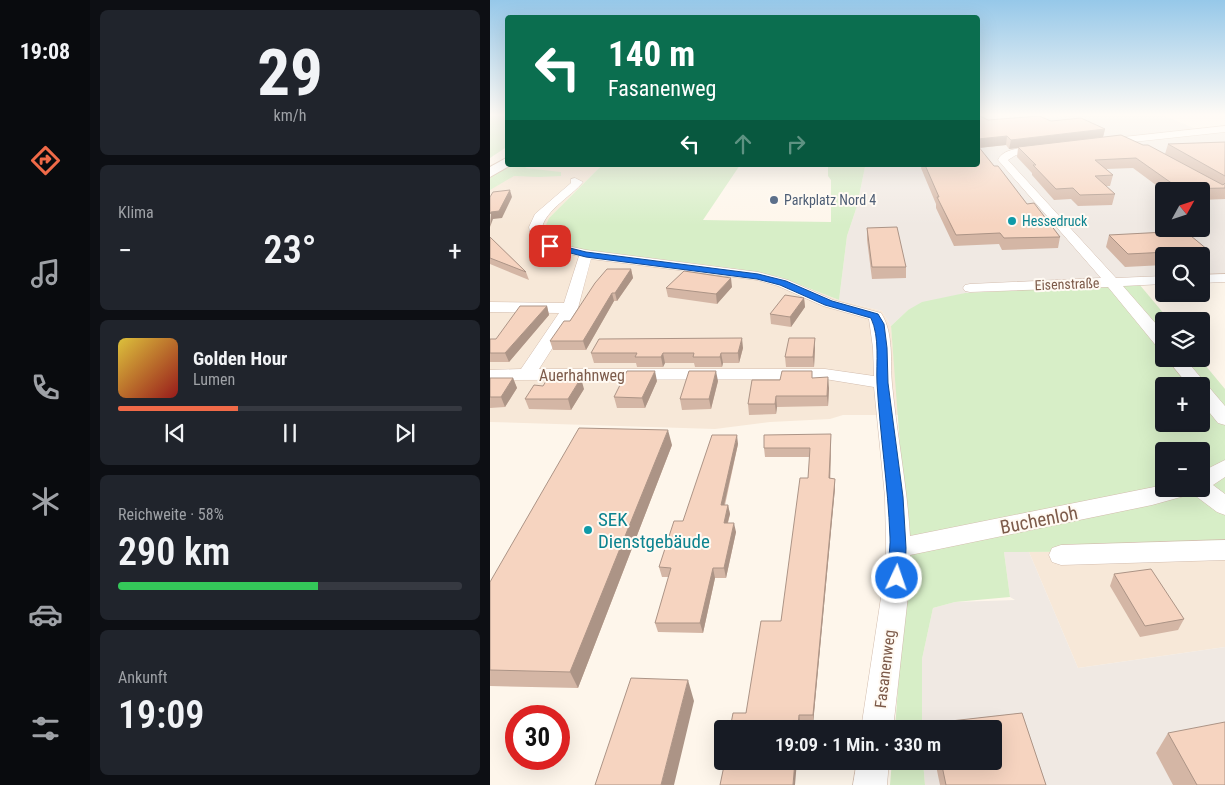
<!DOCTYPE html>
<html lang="de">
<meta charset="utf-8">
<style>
:root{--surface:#171b24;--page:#20242c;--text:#f1f3f6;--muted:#9ea1a6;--line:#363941;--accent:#f06a48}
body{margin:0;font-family:"Roboto Condensed",sans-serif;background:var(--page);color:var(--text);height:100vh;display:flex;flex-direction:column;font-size:19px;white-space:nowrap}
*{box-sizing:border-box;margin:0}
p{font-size:16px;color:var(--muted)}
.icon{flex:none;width:28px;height:28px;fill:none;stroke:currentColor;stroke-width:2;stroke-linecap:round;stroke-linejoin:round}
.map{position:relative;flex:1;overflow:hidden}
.side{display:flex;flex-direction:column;gap:10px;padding:10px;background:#0d0f14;width:400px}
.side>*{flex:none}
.banner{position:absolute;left:15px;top:15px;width:475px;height:152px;border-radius:5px;box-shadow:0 5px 20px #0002;background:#0b6e4f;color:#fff;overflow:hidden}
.needle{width:32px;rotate:50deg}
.fabs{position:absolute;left:665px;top:182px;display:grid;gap:10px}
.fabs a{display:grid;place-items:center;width:55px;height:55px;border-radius:5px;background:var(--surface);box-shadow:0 5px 20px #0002;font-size:25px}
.speed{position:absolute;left:15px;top:705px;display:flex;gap:10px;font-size:25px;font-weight:700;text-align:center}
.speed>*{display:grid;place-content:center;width:65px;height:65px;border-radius:50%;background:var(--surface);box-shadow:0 5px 20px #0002;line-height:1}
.speed .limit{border:8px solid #d22;background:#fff;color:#111}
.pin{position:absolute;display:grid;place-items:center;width:42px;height:42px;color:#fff;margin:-21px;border-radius:10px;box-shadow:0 2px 8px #0006}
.me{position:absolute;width:55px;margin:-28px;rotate:3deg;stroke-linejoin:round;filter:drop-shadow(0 0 4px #0008)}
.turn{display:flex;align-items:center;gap:18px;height:105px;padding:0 20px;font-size:22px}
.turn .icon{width:65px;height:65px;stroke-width:2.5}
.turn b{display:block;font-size:35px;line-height:42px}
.lanes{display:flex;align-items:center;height:48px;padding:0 20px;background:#0003;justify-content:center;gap:25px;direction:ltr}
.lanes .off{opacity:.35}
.big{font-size:38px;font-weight:600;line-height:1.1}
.side .tile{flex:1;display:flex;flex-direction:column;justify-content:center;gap:8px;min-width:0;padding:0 18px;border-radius:8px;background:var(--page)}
.side .dial{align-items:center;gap:0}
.dial b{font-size:65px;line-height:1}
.song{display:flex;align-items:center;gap:15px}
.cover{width:60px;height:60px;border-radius:8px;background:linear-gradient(135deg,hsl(50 70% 55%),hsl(0 70% 35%))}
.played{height:5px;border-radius:2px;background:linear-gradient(90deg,var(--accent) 35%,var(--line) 35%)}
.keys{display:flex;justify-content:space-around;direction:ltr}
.heat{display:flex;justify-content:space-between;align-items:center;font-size:28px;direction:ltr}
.charge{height:8px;border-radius:4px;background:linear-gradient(90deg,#34c759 58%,var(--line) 0)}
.trip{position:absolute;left:224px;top:720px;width:288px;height:50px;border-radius:5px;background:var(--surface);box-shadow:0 5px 20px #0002;font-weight:600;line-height:50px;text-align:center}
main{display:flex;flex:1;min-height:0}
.menu{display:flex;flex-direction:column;width:90px;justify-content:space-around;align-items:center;background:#090b0e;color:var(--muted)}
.menu .icon{width:35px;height:35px}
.menu .current{color:var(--accent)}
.menu b{font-size:22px;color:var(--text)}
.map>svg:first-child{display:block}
.residential{fill:#f7e8d8}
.industrial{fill:#f0e9e3;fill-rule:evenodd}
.green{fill:#d7eec7;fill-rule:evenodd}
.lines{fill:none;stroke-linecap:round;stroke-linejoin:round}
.minor-casing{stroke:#d3bdae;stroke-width:1}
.secondary-casing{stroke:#d8c0ae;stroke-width:2}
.minor{fill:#fff;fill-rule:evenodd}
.secondary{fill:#fff;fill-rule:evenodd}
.wall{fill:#d4b6a5}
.shaded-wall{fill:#ac9486}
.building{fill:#f6d4c0;stroke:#ac9486}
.route{fill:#1a73e8;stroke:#114b97}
.service-dot{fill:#5c6f8a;stroke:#fffaf3;stroke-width:2}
.culture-dot{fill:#0f9aa8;stroke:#fffaf3;stroke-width:2}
.labels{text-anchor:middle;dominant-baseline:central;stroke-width:4;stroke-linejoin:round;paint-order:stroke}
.far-service-label{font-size:14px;fill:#4e5e75;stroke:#fffaf3;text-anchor:start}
.far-culture-label{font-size:14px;fill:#0d838f;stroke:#fffaf3;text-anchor:start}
.far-street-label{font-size:14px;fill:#7d5b4a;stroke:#fffaf3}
.street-label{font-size:16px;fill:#7d5b4a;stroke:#fffaf3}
.near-culture-label{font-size:19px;fill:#0d838f;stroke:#fffaf3;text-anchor:start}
.near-street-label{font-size:19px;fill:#7d5b4a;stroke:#fffaf3}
</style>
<main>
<nav class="menu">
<b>19:08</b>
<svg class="icon current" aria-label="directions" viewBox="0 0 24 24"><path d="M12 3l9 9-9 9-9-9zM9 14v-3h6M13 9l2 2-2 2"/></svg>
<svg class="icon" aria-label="music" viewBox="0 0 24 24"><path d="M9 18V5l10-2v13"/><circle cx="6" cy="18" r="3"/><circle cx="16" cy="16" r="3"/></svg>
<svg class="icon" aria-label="phone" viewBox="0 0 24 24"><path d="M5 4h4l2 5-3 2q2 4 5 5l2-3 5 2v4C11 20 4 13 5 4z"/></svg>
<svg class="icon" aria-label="climate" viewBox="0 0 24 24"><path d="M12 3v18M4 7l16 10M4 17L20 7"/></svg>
<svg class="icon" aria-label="car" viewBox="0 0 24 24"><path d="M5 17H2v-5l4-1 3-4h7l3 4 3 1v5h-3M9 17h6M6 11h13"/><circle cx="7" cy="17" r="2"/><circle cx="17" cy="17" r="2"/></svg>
<svg class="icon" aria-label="filters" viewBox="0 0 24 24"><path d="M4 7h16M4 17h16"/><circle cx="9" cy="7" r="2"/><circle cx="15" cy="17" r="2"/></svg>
</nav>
<section class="side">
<div class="tile dial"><b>29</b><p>km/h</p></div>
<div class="tile"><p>Klima</p>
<div class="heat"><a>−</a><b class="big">23°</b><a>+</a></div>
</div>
<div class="tile">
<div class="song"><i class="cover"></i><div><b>Golden Hour</b><p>Lumen</p></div></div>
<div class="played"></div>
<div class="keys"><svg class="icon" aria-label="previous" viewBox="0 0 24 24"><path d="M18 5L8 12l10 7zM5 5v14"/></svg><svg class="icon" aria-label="pause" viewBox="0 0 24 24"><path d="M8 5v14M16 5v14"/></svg><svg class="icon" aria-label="next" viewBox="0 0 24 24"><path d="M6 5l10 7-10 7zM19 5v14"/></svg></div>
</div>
<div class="tile"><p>Reichweite · 58%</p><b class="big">290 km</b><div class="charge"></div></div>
<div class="tile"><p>Ankunft</p><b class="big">19:09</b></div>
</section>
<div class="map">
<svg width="735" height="785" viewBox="0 0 735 785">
<rect width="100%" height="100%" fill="#fef6eb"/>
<path class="residential" d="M19,165H112L59,218L89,249L249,269L289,277L349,300L392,311L401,326L409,415H353L340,419L280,422L225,429L0,422V178Z
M735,551V647L588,668L539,552Z"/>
<path class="industrial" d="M585,115H673L706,129L735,125V280L711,281V256H674V283L475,293L418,310L401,326L392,311L349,300L357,236L367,206L375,167L368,165H488V117L492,116L502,124ZM674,191H711V229H674Z
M514,552H539L588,668L735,647V785H435L433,761H502V729H432V659L443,608L465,602L525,600L520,597Z"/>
<path class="green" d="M0,115H17L18,146L0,158Z
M19,165H40L35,168L71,172V176L49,177L24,176L0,190V178Z
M112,165H250L213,220L341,222V180L338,176V165H368L375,167L367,206L357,236L349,300L290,277L249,269L89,249L61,240L54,230L59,218Z
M649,284L680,321H674V359H710L735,389V551L514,552L520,597L465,602L443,608L432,659V729H405L418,552L401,326L418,310L432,302L475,293ZM674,386H711V424H674ZM674,451H711V489H674Z
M402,761H433L435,785H400Z"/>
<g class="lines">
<defs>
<path id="minor" d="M735,126V132L615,145L610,142L615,139Z
M552,146L557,149L555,151L526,155L518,160L626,278L674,276V284L633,286L674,333V349L668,348L618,287L480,292L475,291L473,288L475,285L480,284L611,278L508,160C514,146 539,148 552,146Z
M85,178L93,182C82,196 49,214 52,233L64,243L96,250L268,272L298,280L343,300L391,313C404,333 400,361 402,384C407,435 417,485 420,536L674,485V489H711V472L735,460V477L723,485L735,494V515L727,512L703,494L701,490L698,495L662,505L420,555V578L403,729H371L394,578L396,548L395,497L384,387L335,379L0,380V370L31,369L69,313L0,312V302L74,303L89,256C70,252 42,250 39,227L45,214L81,183V179ZM101,259L267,280L288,286L333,306L379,319L383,348L384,376L335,369H49L88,308Z
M735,274V282L711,283V275Z
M677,359H695L735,406V425L728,423L711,402V386H699Z
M735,540V560L571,565L562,562L559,555L562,548L571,545Z
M367,761H399L397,785H363Z"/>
<path id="secondary" d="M18,157V165H21L0,177V167Z"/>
</defs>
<use href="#minor" class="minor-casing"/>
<use href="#secondary" class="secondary-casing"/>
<use href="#minor" class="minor"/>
<use href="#secondary" class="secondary"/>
</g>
<path class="wall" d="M488,115L498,120L615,129L613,137L675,154L678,144L735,142V199L711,200V191H674L643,168L616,169L623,175L620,186H616L625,194L622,205L588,206L581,199L564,200L542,175V173L527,157L528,148L519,149L516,145L489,148L504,166L537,204L570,237L568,248L512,250L509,244L464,246L446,208V204L431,168L432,165H488Z
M377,228L416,267V278L382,279L377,240Z
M619,235L718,250L713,263H711V256H674V265L635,267L616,247Z
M0,237L36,272L39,280L0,264Z
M141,269L143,278L127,301H124L96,350H63L60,341L80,321Z
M242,287L227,304L178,297L176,288Z
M314,298L315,307L301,327L281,324L280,314Z
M57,306L59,315L19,362H0V339H6Z
M325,338V348L324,367H296L295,357Z
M253,348L249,363H233L232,367H205L204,363H175L173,367H147L146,363H104L101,353Z
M0,378H23L27,388L15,407L0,408Z
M290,380L339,388L338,406L287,407L286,414L259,415L258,404Z
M167,381L155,408H127L124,397Z
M228,381L221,409L192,410L190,399Z
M94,389L81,410L39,409L35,399Z
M341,434L340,478L345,479V488L323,724H310L309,729H240L256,713L291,621L318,478L320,457H275L274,448Z
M248,444L235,505H238L240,514L238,523L246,532L236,578H225L213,633L168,632L165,623L179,577H172L169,567L193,521Z
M182,445L88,688L0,686V582Z
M624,574L694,619L688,630L650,637L620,586Z
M532,713L556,785H450L445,761H502V729H442L443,723Z
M678,733L735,785H683L666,753Z"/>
<path class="shaded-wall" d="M615,129L613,137L519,149L521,140Z
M517,136L516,145L488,148V139Z
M20,190L22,197L12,218L3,219L0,227L1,212Z
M141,269L143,278L127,301L125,293Z
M241,278L242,287L227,304L226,294Z
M122,293L124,301L96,350L93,341Z
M314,298L315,307L301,327L300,317Z
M57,306L59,315L19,362L15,353Z
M252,338L253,348L249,363L248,353Z
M325,338V348L324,367L323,357Z
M173,353L175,363L173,367L171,357Z
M231,353L233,363L232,367L230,357Z
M165,371L167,381L155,408L152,398Z
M226,371L228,381L221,409L219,399Z
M338,377L339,388L338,406L337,396Z
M23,378L27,388L15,407L11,397Z
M91,378L94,389L81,410L78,399Z
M286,396L287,407L286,414L285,404Z
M178,430L182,445L88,688L80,672Z
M341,434V443L340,487L339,478Z
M247,435L248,444L232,514L231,505Z
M345,479V488L323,724V715Z
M238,505L240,514L235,532L234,523Z
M244,523L246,532L236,578L234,568Z
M223,568L225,578L213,633L210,623Z
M198,680L204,701L184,785H171Z
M309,715L310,724L309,729H308Z
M305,761H307L305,785H303Z"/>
<path class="building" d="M488,115L498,120L549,116L561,121L591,118L615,129L521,140L517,136L488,139Z
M631,135L653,145H658L733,185L735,183V188L690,189L646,158L605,160L623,175L605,176L625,194L590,195L583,188L566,189L543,165H546L528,147Z
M735,142V176L678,144Z
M488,146L504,166H508L537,204L544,203L570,237L514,238L510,233L466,235L447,197H449L435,165H488Z
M20,190L9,211L1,212L0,214V197L3,192Z
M407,227L416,267H382L377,228Z
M695,231L718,250L638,254L619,235Z
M0,237L36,272L0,258Z
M117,269H141L125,293H122L93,341H60L74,321H80L105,283Z
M194,271L241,278L226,294L176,288Z
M295,295L314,298L300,317L280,314Z
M30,306H57L15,353H0V339H6Z
M252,338L248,353H231L230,357H203L204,353H173L171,357H145L147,353H101L109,339Z
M299,338H325L323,357H295Z
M137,371H165L152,398L124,397Z
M199,371H226L219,399H190Z
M292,371H322V378L338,377L337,396H286L285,404H258L262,380H290Z
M0,378H23L11,397H0Z
M58,378H91L78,399H35L44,385L53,386Z
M89,428L178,430L80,672L0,670V582Z
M341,434L339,478L345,479L323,715H309L308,729H240L243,713H256L271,621H291L310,478H318L320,448H274V435Z
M222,435H247L231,505H238L234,523H244L234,568H223L210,623H165L181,568L169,567L184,521H193Z
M661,569L694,619L655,626L624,574Z
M141,678L198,680L171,785H105Z
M532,713L556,785H456L451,761H502V729H444L443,723Z
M735,722V785H707L678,733Z
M235,761H305L303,785H230Z"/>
<linearGradient id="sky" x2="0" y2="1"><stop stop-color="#96c8e9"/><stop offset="0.51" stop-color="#fffbf6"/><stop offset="1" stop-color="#fffbf6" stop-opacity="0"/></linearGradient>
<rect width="735" height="225" fill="url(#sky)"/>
<path class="route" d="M60,243L96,252L268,274L296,281L342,301L388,314L394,324L397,348L398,383L413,497L416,548L415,578L412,582L407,584L401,582C395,571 401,550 400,537C398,485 390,434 387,383C386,362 390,338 381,318L335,305L290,285L267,279L96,257L57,247V244Z"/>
<circle class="service-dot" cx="284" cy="200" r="5"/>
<g class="culture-dot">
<circle cx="522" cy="221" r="5"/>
<circle cx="98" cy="530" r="5"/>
</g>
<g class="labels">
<g class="far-service-label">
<text x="294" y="200">Parkplatz Nord 4</text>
</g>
<g class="far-culture-label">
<text x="532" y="221">Hessedruck</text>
</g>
<g class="far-street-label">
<text transform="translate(577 284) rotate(-2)">Eisenstraße</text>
</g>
<g class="street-label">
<text x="92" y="375">Auerhahnweg</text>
<text transform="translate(395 669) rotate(-83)">Fasanenweg</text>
</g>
<g class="near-culture-label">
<text x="108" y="519">SEK<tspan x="108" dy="22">Dienstgebäude</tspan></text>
</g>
<g class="near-street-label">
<text transform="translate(549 520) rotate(-11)">Buchenloh</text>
</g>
</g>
</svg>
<div class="fabs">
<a><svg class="needle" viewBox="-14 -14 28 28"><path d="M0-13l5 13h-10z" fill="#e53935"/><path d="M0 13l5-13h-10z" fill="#9ea1a6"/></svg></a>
<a><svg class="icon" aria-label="search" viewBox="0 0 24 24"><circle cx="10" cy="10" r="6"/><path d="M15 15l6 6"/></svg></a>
<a><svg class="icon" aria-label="layers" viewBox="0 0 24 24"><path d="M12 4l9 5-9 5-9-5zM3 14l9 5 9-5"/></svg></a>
<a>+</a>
<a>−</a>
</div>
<div class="speed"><div class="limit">30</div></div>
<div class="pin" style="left:60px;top:246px;background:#d93025"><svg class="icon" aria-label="arrive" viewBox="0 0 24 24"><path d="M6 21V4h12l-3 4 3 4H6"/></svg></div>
<svg class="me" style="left:407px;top:578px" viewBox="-20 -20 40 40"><circle r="17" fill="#1a73e8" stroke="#fff" stroke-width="3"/><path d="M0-11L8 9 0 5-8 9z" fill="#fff"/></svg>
<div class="trip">19:09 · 1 Min. · 330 m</div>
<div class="banner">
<div class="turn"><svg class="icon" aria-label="left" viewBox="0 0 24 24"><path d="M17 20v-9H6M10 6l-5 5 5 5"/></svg><div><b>140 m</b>Fasanenweg</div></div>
<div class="lanes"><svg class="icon" aria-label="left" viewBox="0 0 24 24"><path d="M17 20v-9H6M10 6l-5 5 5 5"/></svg><svg class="icon off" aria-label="ahead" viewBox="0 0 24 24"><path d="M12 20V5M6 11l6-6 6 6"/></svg><svg class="icon off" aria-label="right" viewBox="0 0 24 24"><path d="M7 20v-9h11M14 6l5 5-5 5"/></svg></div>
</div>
</div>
</main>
